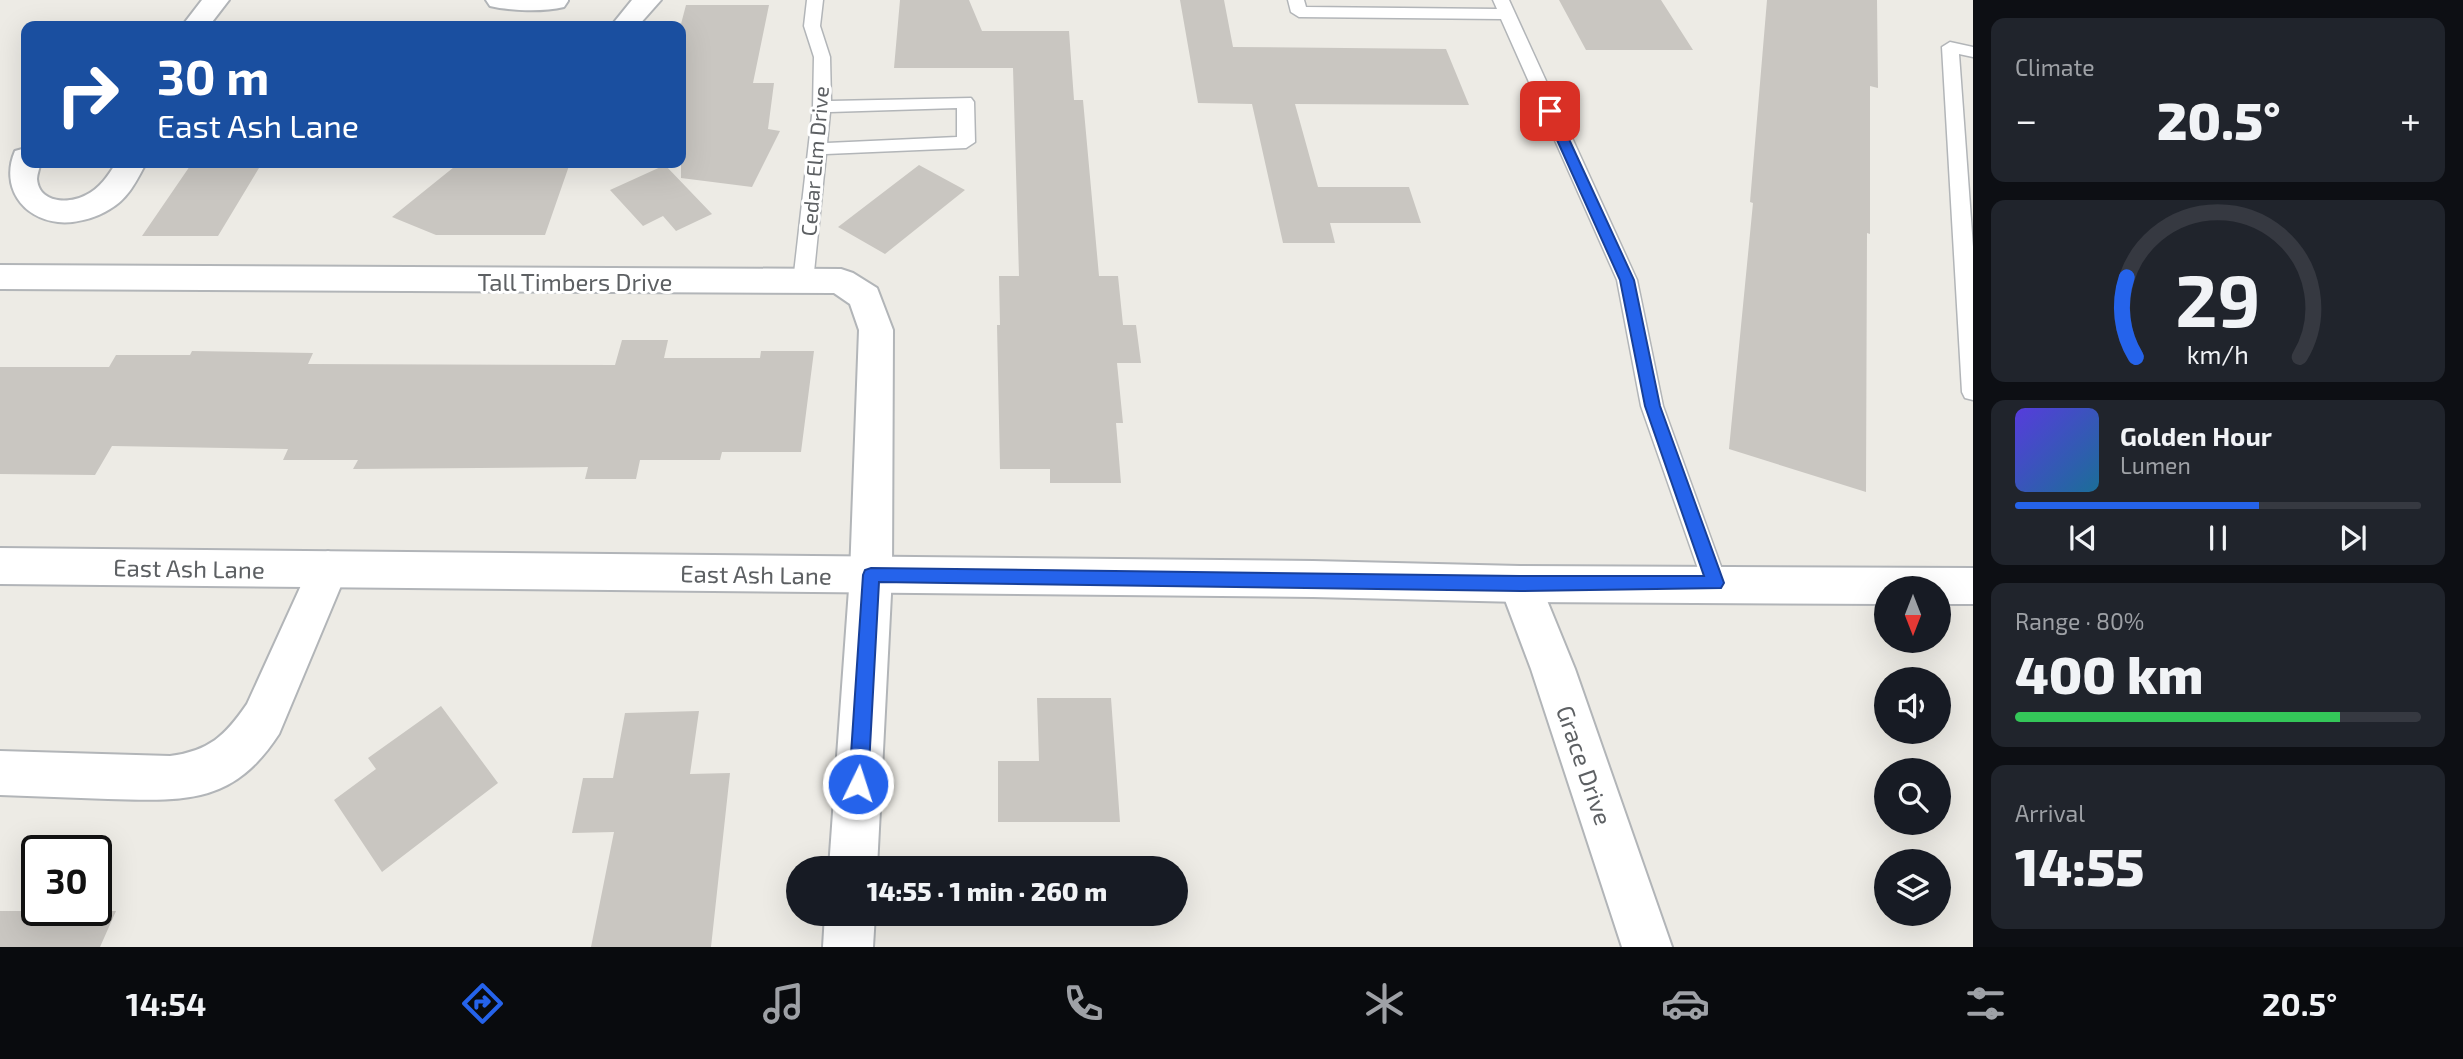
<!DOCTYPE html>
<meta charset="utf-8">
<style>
:root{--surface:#171b24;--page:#20242c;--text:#f1f3f6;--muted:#9ea1a6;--line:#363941;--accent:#2563eb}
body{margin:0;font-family:"Exo 2",sans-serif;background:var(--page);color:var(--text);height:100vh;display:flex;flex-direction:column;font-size:26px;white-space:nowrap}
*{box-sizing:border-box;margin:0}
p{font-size:23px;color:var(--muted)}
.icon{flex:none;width:38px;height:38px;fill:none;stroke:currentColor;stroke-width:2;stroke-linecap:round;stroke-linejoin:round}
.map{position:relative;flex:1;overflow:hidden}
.drawer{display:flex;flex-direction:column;gap:18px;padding:18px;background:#0d0f14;width:490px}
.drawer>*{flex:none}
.hud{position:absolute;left:21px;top:21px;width:665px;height:147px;border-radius:14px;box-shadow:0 7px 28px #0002;background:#1a4fa0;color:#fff;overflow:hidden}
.needle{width:46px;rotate:180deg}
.buttons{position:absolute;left:1874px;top:576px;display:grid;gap:14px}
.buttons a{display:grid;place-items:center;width:77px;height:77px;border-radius:50%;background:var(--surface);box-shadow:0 7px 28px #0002;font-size:35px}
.speed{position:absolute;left:21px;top:835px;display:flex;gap:14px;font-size:35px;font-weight:700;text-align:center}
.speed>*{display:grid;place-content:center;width:91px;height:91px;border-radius:50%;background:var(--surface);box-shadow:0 7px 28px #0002;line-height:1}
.speed .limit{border:4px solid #111;border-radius:10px;background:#fff;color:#111}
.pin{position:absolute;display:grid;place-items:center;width:60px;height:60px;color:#fff;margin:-30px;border-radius:14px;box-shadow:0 4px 10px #0006}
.me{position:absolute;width:77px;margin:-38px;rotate:4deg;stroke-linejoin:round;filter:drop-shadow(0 0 5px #0008)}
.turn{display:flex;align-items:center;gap:24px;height:147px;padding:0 21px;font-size:32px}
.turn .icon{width:91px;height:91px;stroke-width:2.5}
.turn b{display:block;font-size:49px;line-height:60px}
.big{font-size:52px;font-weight:800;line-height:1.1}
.drawer .card{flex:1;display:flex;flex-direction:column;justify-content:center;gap:10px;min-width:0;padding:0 24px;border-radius:14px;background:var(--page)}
.drawer .dial{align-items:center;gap:0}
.dial svg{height:182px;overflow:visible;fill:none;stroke:var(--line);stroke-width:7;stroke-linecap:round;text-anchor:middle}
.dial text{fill:var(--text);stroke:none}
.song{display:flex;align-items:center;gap:21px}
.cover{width:84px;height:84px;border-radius:10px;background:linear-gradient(135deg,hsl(250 70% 55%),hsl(200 70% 35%))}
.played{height:7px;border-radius:4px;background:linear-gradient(90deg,var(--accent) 60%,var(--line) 60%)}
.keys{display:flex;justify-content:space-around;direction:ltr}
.heat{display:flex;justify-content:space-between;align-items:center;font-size:38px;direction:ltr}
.charge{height:10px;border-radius:5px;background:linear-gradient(90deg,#34c759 80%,var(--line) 0)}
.trip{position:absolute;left:786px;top:856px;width:402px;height:70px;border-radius:35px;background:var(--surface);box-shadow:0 7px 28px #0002;font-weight:800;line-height:70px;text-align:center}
.dock{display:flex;height:112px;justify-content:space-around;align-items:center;background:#090b0e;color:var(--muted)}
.dock .icon{width:49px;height:49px}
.dock .active{color:var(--accent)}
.dock b{font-size:32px;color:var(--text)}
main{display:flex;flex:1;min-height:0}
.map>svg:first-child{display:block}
.building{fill:#c9c6c1}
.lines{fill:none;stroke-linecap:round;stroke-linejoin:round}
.lane-casing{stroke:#b2b5b8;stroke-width:3}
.street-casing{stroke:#b2b5b8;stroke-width:4}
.secondary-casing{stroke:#b1b4b8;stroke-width:4}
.lane{fill:#fff;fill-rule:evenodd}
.street{fill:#fff;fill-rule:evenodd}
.secondary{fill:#fff;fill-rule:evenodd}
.route{fill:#2563eb;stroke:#184099;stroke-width:2}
.labels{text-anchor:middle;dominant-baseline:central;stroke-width:6;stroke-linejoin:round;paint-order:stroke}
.far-street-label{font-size:21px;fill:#5d6063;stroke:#fff}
.street-label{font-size:24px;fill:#5d6063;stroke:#fff}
</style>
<main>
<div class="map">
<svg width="1973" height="947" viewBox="0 0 1973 947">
<rect width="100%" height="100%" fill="#edebe5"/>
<path class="building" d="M900,0H969L982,31H1069L1074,100H1083L1099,276H1118L1123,325H1136L1141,363H1117L1123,423H1116L1121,483H1050V469H1000L997,325H1000L999,276H1019L1013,68H894Z
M1180,0H1224L1233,47L1446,49L1469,105L1295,104L1318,187H1409L1421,223H1330L1335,243H1283L1252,104L1198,103Z
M1559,0H1661L1693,50H1586Z
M1767,0H1877L1878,88L1870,86V234L1867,233L1866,492L1729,449L1753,203L1750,202Z
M686,5H769L753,83H774L768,129L780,131L752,187L681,178V24Z
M192,163H262L218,236H142Z
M459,163H570L545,235H436L392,217Z
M665,165L712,214L676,231L663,216L643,226L610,190Z
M919,165L965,190L885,254L838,227Z
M622,340H668L664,358H760L761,351H814L801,452H722L720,460H640L636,479H585L588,467L353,469L358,460H283L288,449L112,446L95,475L0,474V367H109L116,355H190L192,351L313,353L308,364L615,365Z
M1037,698H1111L1120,822H998V761H1039Z
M441,706L498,783L382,872L334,800L376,769L368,758Z
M699,711L690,774L730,773L711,947H591L614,832L572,833L583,778H613L625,713Z
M0,911H116L100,947H0Z"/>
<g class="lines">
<defs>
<path id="lane" d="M807,0H823L820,26L830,57L831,101L971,98L974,102L975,142L966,148L826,154L813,282L810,287H796L793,282L813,107L814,57L804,26ZM957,108V137L827,143L830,112Z
M1288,0H1304L1306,7L1497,9L1493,0H1509L1637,280L1663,406L1727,583L1724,590L1715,594L1706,590L1703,583L1641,406L1617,280L1501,19L1299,17L1291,12Z
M1950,42L1973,47V57L1959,54L1973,247V400L1965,398L1962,392L1942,47Z"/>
<path id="street" d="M202,0H229L209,26H182Z
M486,0H568V1L564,7C543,12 511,11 490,6Z
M632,0H661L638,26H611Z
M26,148V163H40C40,168 37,174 37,179C39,204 70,204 86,195C100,188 108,176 116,163H146C137,180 128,199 110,209C96,218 74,224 58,222C22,218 0,186 15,151Z
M0,265L841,269L853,273L877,288L893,330L892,575L877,868H829L850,575L859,330L850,304L834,293L0,289Z
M328,551L342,557L348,569L279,734C233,805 185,801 108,799C72,798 36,796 0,795V751L170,756C209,751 225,736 247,704L314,557Z
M1520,566L1535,571L1575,669L1672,947H1622L1531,669L1499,584L1505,571Z
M825,914H875L873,947H823Z"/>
<path id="secondary" d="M0,548L1313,561L1520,566L1973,568V604H1939V588H1886V604L1520,602L1313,597L0,584Z"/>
</defs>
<use href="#lane" class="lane-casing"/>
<use href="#street" class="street-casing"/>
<use href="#secondary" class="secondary-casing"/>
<use href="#lane" class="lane"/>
<use href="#street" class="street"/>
<use href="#secondary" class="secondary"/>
</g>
<path class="route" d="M1550,107L1556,111L1634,280L1660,406L1724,583L1721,588L1520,591L879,582L868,784L865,791L858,794L851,791L849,784L863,575L865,570L871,568L1520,576H1704L1645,406L1620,280L1544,111Z"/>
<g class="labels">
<g class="far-street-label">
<text transform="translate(814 161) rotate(-85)">Cedar Elm Drive</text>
</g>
<g class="street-label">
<text x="575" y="281">Tall Timbers Drive</text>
<text transform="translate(189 568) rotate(1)">East Ash Lane</text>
<text transform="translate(756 574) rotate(1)">East Ash Lane</text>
<text transform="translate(1585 765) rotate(71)">Grace Drive</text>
</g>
</g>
</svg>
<div class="buttons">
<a><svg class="needle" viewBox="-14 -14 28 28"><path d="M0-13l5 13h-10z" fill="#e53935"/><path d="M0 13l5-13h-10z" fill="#9ea1a6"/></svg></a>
<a><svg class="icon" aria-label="sound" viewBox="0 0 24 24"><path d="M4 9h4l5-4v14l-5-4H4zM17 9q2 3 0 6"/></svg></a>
<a><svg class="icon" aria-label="search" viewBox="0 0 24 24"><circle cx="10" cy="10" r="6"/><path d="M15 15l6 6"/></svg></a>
<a><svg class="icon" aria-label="layers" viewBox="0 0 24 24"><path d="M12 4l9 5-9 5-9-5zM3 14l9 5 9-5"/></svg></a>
</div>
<div class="speed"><div class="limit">30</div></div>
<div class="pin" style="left:1550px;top:111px;background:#d93025"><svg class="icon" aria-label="arrive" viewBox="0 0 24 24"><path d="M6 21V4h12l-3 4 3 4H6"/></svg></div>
<svg class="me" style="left:858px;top:784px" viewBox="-20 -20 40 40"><circle r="17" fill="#2563eb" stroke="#fff" stroke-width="3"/><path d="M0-11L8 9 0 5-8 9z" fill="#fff"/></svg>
<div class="trip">14:55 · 1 min · 260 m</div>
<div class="hud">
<div class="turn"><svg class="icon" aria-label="right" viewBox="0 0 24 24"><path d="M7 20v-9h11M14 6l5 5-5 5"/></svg><div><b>30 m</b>East Ash Lane</div></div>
</div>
</div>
<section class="drawer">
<div class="card"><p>Climate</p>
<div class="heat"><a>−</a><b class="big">20.5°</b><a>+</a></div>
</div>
<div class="card dial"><svg viewBox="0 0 100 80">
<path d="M14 69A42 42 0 1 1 86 69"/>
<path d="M14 69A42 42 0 0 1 10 34" stroke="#2563eb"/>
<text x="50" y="56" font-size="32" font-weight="700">29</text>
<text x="50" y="72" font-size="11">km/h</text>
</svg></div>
<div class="card">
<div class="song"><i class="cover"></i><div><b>Golden Hour</b><p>Lumen</p></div></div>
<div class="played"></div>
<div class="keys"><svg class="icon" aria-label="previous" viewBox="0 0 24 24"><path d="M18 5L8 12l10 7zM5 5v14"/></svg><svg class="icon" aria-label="pause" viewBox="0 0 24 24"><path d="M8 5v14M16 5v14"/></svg><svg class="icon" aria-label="next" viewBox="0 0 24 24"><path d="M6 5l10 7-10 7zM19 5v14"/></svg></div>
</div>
<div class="card"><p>Range · 80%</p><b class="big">400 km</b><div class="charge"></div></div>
<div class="card"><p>Arrival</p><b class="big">14:55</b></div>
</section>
</main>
<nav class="dock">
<b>14:54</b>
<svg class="icon active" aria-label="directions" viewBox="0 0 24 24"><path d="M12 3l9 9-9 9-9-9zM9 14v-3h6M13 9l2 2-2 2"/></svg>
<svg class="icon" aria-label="music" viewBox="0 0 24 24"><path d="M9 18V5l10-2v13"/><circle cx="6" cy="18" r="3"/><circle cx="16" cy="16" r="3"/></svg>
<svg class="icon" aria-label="phone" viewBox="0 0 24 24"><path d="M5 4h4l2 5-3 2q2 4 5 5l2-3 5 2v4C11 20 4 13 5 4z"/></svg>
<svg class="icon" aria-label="climate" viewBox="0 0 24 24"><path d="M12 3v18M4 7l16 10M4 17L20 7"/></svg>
<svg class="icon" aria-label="car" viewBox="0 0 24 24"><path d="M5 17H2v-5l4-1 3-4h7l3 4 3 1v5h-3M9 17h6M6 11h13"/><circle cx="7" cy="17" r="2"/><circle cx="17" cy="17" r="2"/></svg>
<svg class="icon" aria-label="filters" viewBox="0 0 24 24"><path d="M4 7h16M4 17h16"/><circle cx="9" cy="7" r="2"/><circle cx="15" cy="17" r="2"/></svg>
<b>20.5°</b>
</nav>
